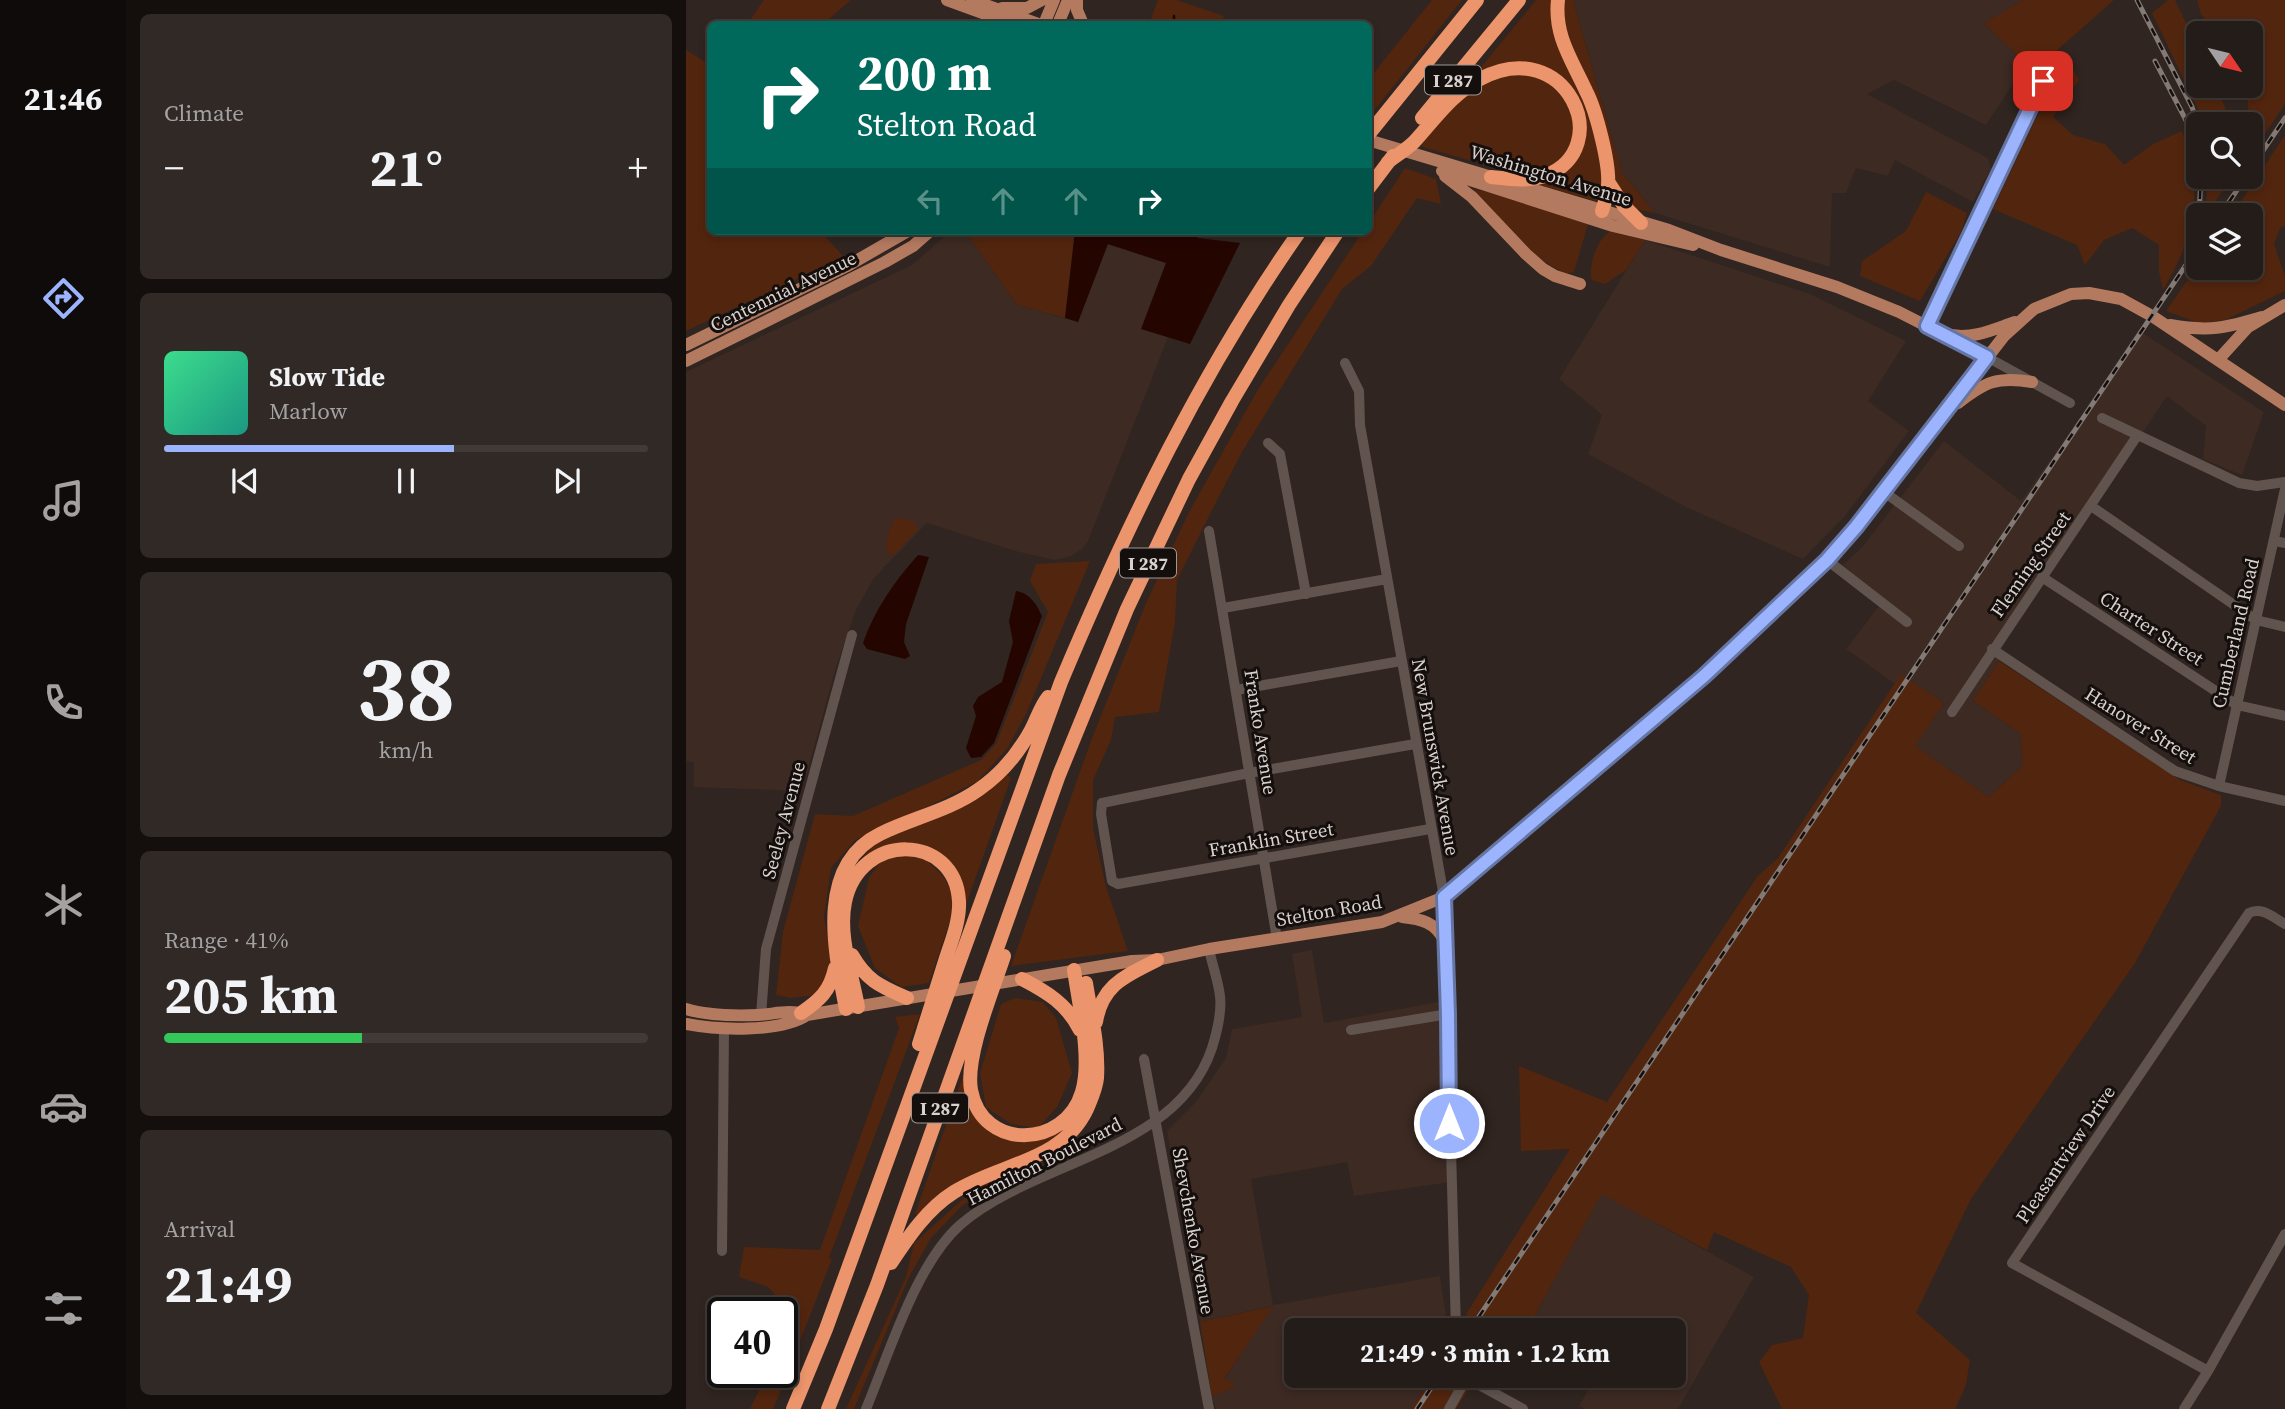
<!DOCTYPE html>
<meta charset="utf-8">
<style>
:root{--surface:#241c18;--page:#302925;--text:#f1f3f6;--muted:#a3a1a2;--line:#413a37;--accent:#9cb4fd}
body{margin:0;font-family:"Source Serif 4",serif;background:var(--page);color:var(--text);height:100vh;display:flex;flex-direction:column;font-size:26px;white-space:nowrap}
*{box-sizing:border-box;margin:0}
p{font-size:23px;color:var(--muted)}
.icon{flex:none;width:38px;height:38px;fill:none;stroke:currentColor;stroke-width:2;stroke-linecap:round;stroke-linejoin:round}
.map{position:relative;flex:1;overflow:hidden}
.sheet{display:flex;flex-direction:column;gap:14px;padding:14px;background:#140f0d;width:560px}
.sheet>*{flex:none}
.banner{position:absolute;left:21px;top:21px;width:665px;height:214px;border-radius:10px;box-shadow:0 4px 10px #0003,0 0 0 2px var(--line);background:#00695c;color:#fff;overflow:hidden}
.needle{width:46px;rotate:125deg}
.controls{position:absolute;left:1500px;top:21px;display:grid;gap:14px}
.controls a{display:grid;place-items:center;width:77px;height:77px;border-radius:10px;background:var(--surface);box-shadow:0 4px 10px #0003,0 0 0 2px var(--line);font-size:35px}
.speed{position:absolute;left:21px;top:1297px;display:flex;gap:14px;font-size:35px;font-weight:700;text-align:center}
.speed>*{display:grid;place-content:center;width:91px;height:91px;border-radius:50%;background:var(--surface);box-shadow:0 4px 10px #0003,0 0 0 2px var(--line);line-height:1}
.speed .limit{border:4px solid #111;border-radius:10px;background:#fff;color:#111}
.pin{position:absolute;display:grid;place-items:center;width:60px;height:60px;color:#fff;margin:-30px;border-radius:14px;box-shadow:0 4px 10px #0006}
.me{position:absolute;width:77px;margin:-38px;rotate:0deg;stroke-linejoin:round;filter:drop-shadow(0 0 5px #0008)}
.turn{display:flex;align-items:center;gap:24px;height:147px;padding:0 35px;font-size:32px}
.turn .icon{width:91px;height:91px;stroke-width:2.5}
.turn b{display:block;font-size:49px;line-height:60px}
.lanes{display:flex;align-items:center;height:66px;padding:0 35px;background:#0003;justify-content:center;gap:35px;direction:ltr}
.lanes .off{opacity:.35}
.big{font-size:52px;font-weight:700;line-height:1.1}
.sheet .widget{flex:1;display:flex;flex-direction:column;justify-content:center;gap:10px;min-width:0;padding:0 24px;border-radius:10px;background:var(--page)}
.sheet .dial{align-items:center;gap:0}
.dial b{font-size:91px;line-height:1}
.song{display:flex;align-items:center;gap:21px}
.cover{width:84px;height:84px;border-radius:10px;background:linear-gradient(135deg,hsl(150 70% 55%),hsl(170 70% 35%))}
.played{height:7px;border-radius:4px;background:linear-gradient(90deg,var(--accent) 60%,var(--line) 60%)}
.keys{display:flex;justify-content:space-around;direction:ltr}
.heat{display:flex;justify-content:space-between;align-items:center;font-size:38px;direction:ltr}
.charge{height:10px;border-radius:5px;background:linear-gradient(90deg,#34c759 41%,var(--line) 0)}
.trip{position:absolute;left:598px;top:1318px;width:402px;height:70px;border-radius:10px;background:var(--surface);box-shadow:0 4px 10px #0003,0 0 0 2px var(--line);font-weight:700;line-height:70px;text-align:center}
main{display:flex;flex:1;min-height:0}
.dock{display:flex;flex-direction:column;width:126px;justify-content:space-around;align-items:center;background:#0e0b0a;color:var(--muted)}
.dock .icon{width:49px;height:49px}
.dock .on{color:var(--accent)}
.dock b{font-size:32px;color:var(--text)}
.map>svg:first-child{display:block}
.built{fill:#3c2a23}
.green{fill:#52250e}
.water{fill:#250500}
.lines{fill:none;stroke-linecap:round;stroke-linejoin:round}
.stream{stroke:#250500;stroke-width:2.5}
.minor{stroke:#61544f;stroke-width:10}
.major{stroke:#b47a60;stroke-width:12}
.highway{stroke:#ec946b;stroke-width:14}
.rail-casing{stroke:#837975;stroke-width:5}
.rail{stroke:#140f0d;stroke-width:2.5;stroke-dasharray:8;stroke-linecap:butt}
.route-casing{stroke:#6575a4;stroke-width:18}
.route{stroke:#9cb4fd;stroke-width:12}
.labels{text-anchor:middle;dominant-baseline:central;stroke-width:6;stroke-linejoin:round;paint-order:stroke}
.shield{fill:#140f0d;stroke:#9e9794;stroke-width:2}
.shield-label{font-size:18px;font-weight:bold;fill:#d9d1ce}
.street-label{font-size:19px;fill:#d9d1ce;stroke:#140f0d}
</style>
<main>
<nav class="dock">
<b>21:46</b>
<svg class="icon on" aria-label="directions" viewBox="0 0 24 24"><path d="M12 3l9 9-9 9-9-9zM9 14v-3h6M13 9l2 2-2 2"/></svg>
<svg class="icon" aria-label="music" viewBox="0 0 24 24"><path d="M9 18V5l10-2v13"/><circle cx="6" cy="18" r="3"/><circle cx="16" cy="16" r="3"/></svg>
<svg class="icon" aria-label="phone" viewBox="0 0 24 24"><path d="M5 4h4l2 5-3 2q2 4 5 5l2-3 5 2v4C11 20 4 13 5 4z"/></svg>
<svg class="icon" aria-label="climate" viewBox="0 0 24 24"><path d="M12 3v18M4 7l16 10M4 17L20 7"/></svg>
<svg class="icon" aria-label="car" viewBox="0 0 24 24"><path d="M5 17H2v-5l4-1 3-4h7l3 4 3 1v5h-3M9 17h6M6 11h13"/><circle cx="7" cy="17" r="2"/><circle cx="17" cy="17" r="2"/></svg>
<svg class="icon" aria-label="filters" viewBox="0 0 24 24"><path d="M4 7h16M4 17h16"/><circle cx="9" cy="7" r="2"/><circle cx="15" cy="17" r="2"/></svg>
</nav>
<section class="sheet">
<div class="widget"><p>Climate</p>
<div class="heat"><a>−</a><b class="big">21°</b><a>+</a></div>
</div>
<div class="widget">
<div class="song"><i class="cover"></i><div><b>Slow Tide</b><p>Marlow</p></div></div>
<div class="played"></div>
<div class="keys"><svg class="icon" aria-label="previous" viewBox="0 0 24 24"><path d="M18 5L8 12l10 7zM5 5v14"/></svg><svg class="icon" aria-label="pause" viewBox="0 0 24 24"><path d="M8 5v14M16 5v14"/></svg><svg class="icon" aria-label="next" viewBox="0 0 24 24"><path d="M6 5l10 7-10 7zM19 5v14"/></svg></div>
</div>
<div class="widget dial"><b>38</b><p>km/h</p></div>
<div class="widget"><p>Range · 41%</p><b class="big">205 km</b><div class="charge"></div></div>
<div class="widget"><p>Arrival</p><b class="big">21:49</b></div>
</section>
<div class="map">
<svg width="1599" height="1409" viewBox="0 0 1599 1409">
<rect width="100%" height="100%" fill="#302520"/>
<path class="built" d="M889,0H1337L1298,23L1340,64L1300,125L1208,80L1181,94L1302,158L1305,169L1287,202L1209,160L1202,176L1170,168L1160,193H1146L1144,267L969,213L936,173L888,3Z
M265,231H279L331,305L392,322L421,244L480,263L456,328L482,337L402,541L396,549L385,556L369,560L333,552L241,523L188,578L170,610L150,667L116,791L8,787V762L0,761V372L226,265Z
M959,240L1124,294L1220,341L1182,401L1223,431L1159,516L1117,559L1000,507L902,454L916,415L873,379Z
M1455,332L1578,412L1556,475L1517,459L1520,426L1481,396L1313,649V661L1287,701L1334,733L1337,765L1303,797L1228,746L1258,703L1216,675L1209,684L1160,649L1197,601L1157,565L1177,546L1258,441L1335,501Z
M626,950L638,1023L758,1001L765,1182L668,1196L661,1162L565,1179L587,1305L754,1276L762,1330H611V1376H747L725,1409H530L526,1396L549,1387L539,1379L585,1306L514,1322L481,1131L509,1103L540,1058L546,1029L616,1017L606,954Z
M915,1193L1068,1277L992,1409H899L893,1406L909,1378L906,1376H989V1330H841Z"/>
<path class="green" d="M78,0H165L137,24H61Z
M472,0H490L538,16L535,24H463Z
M746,0H776L683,117V79Z
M850,0H867L903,105L918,183L914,202L853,185L870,176L898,123L897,110L890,94L874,76L795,73L792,71Z
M877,0H889L888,4L936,173L969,213L944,208L931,190L879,36Z
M1337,0H1428L1361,59L1340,64L1298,23Z
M1482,0H1489L1512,48V86H1530L1546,124H1519L1466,13Z
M1511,0H1599V104L1567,152L1560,86H1564V33H1528L1515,14Z
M0,50L24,65V231H134L158,257L0,331Z
M1384,64L1393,80L1367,117L1387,135L1419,144L1438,165L1467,144L1496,131C1500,144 1507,160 1508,174C1511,218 1500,252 1477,290L1473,272V245L1446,228L1418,240L1399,265L1391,245L1307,209L1349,120Z
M822,75L855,76L885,104L888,134L882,150L873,162L850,175L846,171L810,168L737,147L735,144L761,111L791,87Z
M1599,135V226L1594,228L1588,244L1599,276V291L1539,320L1513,323L1480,311L1512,265V268H1564V215H1546Z
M719,168L750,179L755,204L731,198L685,266L656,289L556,452L524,514L491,580L489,622L473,712L429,717L425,740L407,780V828L420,887L442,951L325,966L406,738L460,603L503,512L571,391L677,231H682L683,223Z
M1522,177H1547L1519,215Z
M786,189L814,194L902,224L888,272L879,274L851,257Z
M1240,192L1281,213L1275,232L1234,301L1174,276L1176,261L1220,231Z
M279,231H389L379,318L331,305Z
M925,231L959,240L940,270L919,284L906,280C901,268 912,236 925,231Z
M211,517L228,522L232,529L210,553L205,555L201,552C198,542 204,525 211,517Z
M404,561L340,714L321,749L292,781L225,815L169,840L145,868L138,917L145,958L140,982L128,995L105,998L90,995L97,932L129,814L167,816L295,760L310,744L362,612L344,581L350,564Z
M1313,661L1494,780L1535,795V806L1449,963L1285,1199L1230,1313L1284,1360L1280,1385L1269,1409H1096L1073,1362L1086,1345L1117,1338L1123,1295L1105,1267L1028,1232L1021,1250L915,1194L841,1330H773L782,1311L884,1149L835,1151L833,1066L921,1102L1071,877L1092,858L1215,674L1258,703L1229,746L1303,797L1337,765L1334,733L1287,701Z
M320,774L325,778L280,905L254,855L226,843L193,848L176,857L197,837Z
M215,854L240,860L258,877L266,894L268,909L243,983L215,987L189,968L172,926L183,878L193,863Z
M329,998L357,1002L370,1018L386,1073L371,1107L352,1128L325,1124L300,1107L294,1073L315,1004Z
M234,1014L143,1258L146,1259L91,1400L87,1409H64L82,1372H96V1342L108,1316L82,1287L53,1277L58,1247L134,1250L213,1028L209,1017Z
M286,1050L283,1064L299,1124L363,1136L383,1129L371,1140L233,1217L229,1214Z
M298,1180L303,1188L276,1206L245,1238L223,1277L168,1409H160L220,1277L228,1243Z
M587,1306L539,1378L550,1387L526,1396L514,1322Z
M747,1376H791L770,1409H725Z"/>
<path class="water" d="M389,231H505L512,238L554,243L504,344L455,329L480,263L422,244L392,322L379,318Z
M232,555L243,557L220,624L218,642L224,656L219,659L181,649L177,643C189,609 208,582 232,555Z
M330,591C344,593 351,605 356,616L308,743L295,757L285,758L280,748L290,716L287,706L292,697L316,682L327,642L323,621Z"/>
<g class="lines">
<path class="stream" d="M488,24V16"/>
<path class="minor" d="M1241,326L1357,81
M1301,357L1384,403
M659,363L673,391L674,425L758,897L770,1330
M1416,418L1553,483L1571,486L1599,482
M582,443L594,454L620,594
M1198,492L1273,546
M1405,506L1570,620L1599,627
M523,531L591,939
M1589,541L1599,543
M1141,560L1221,622
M1356,577L1551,705L1599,716
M537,608L701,579
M1306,649L1489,771L1533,786L1599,801
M550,690L715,661
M1266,712L1451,436
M729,744L563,773L416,803L415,814L426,881L432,884L744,829
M1533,786L1599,489
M75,1015L80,949L166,635
M665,1030L762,1014
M458,1059L523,1409
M36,1251L38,1029
M1522,1371L1326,1263L1563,913C1576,906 1588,918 1599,924
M777,1376L837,1409
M180,1409C203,1354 230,1264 274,1225C348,1160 491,1153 526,1048C531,1032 536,1013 534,996C532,980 526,964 523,949
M763,1409L780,1379
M1498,1409L1522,1371L1599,1234"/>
<path class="major" d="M261,0L327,24
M286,0L352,24
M391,0V10L397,24
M316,8H341L356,0
M358,24L368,0
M372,24L382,0
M682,140L983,230L1035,250L1151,287L1213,312L1301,357
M756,171L927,226L1007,245
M759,176L786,197L840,254L857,269L869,276L894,284
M1484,325C1523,332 1539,328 1576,317
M1265,335C1288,339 1308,329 1329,322
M0,345L163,265L222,231
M1532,360L1562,327L1599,305
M0,361L199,262L227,246L244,231
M1272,403C1299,382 1311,376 1346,382
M716,917C735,919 749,922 758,940
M0,1009C23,1016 48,1016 72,1015C89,1014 104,1009 121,1015
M0,1024C31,1030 94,1033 121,1015L446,961L471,960L523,949L696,922L758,897L1018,676L1141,560L1170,527L1318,336L1348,309L1385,294L1403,293L1435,299L1466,316L1599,405"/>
<path class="highway" d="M872,0C868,36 886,60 900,91C910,110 924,164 922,185C922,194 919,202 916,211
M736,118L833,0
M682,135L791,0
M702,162C711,155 721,149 728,142C749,119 766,94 794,79C880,33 932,148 859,176C842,182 823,179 805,177
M923,183L938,206L955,223
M682,189L707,156
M166,955C181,981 194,986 221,998
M318,956C307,990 279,1056 285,1090C296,1151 379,1149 396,1092C406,1059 393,1005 388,970
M336,979C361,992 381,1004 394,1030
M172,1007C166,974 152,935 159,902C174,831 269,833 273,901C274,920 266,940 260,958C251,987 242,1015 233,1044
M160,1009C149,953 129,866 194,834C226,818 262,811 292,790C314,775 332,754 345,730C351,719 354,707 362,697
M115,1013C134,1000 144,991 149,968
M410,1022C416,984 440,976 471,960
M205,1263C223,1236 241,1209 268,1192C314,1163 376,1162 401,1109C405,1099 410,1089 411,1078C413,1046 405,1014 400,983
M107,1409L140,1329L375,682C441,525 516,370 614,231
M142,1409L191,1285L373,775L441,609L503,479L546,401L603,305L652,231"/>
<defs>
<path id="rail" d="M1451,0L1506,107L1512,125
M1469,61L1503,126L1512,154
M1564,170L1599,118
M1513,215L1515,177
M1534,215L1560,177
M1501,256L1512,223
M784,1330L1512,247
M731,1409L753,1376"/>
</defs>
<use href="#rail" class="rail-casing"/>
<use href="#rail" class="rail"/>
</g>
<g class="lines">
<defs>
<path id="route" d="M763,1123L762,1014L758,897L1018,676L1141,560L1170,527L1289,373L1301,357L1241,326L1357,81"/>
</defs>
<use href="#route" class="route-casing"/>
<use href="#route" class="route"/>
</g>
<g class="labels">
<g class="shield">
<rect x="739" y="65.5" width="56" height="29" rx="5"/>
<rect x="434" y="548.5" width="56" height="29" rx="5"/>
<rect x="226" y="1093.5" width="56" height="29" rx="5"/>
</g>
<g class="shield-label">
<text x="767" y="80">I 287</text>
<text x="462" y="563">I 287</text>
<text x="254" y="1108">I 287</text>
</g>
<g class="street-label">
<text transform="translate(865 175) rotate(17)">Washington Avenue</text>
<text transform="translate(97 291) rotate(-26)">Centennial Avenue</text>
<text transform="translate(1344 564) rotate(-55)">Fleming Street</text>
<text transform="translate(1466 628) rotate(33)">Charter Street</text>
<text transform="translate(1549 633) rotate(-77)">Cumberland Road</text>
<text transform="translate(1455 725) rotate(32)">Hanover Street</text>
<text transform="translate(575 732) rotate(81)">Franko Avenue</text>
<text transform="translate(750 757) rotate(80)">New Brunswick Avenue</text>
<text transform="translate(97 820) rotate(-75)">Seeley Avenue</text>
<text transform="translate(585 839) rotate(-10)">Franklin Street</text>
<text transform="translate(643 910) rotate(-10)">Stelton Road</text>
<text transform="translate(1379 1154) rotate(-56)">Pleasantview Drive</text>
<text transform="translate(358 1161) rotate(-27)">Hamilton Boulevard</text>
<text transform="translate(508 1231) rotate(80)">Shevchenko Avenue</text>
</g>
</g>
</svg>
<div class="controls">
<a><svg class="needle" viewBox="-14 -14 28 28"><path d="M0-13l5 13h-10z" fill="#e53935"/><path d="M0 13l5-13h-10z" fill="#a3a1a2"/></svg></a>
<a><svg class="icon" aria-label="search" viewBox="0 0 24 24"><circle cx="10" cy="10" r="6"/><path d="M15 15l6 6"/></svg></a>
<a><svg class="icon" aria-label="layers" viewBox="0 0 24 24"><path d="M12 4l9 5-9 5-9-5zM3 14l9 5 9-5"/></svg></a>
</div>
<div class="speed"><div class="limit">40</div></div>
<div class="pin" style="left:1357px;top:81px;background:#d93025"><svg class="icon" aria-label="arrive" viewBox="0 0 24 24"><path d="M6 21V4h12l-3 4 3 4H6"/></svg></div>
<svg class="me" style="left:763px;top:1123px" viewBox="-20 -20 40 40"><circle r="17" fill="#9cb4fd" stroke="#fff" stroke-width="3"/><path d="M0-11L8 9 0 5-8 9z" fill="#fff"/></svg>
<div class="trip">21:49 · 3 min · 1.2 km</div>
<div class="banner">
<div class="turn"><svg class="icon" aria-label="right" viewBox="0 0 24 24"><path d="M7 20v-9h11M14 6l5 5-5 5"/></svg><div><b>200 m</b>Stelton Road</div></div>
<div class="lanes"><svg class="icon off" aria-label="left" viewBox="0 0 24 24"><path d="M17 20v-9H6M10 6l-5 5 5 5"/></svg><svg class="icon off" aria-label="ahead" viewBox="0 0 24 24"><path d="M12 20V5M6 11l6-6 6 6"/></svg><svg class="icon off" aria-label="ahead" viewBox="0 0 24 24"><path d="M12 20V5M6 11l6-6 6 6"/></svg><svg class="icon" aria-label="right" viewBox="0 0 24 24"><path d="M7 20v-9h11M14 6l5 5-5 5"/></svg></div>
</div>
</div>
</main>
